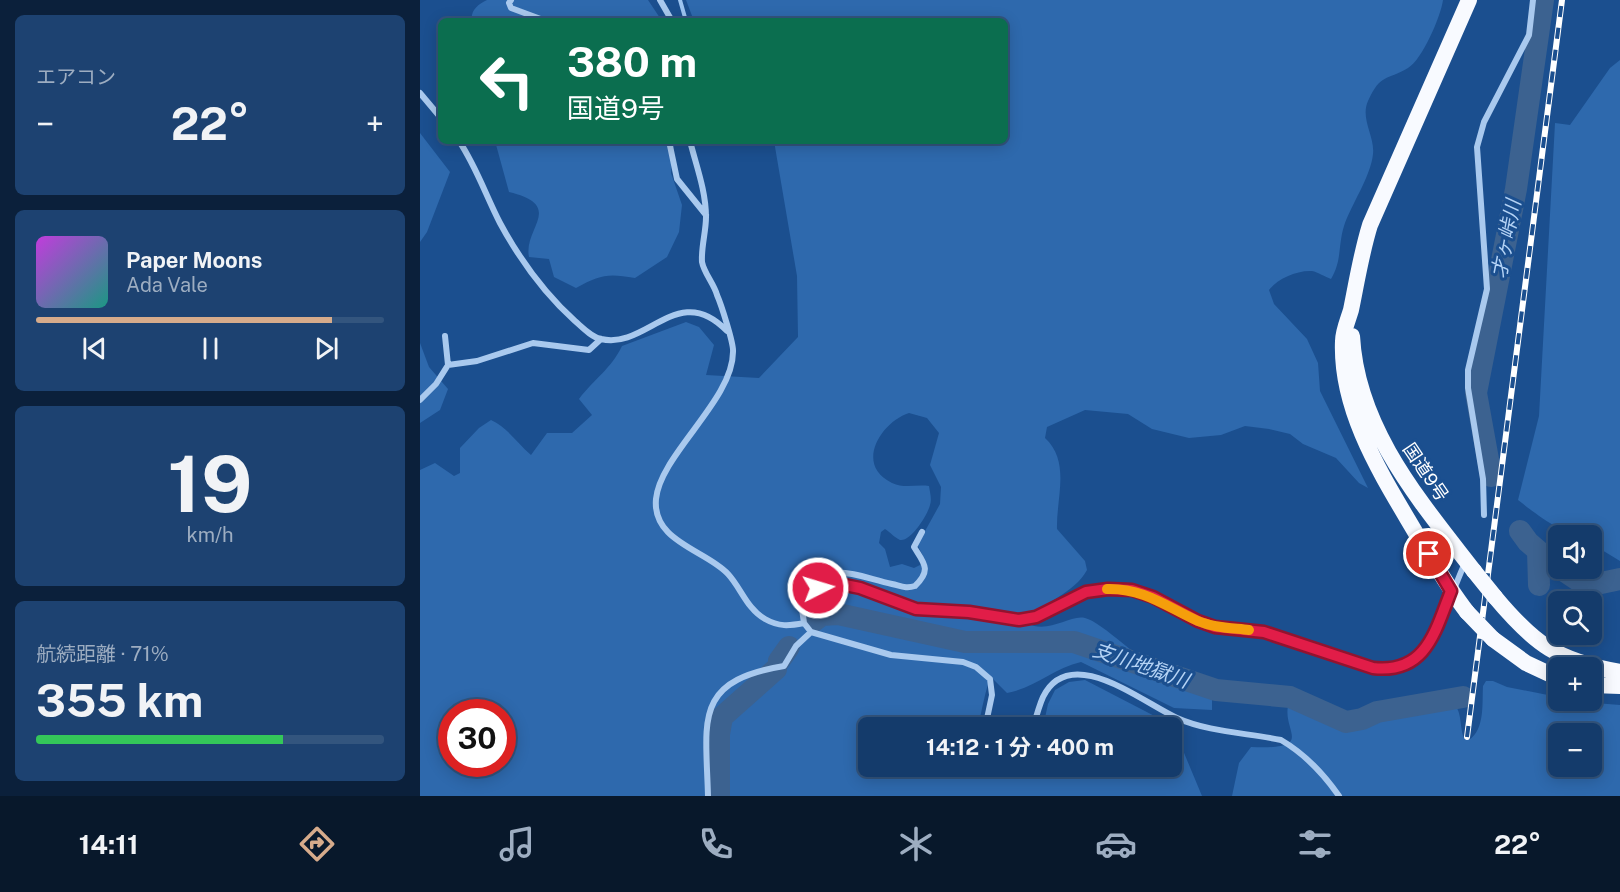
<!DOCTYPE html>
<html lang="ja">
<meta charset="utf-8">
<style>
:root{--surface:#143b6b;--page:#1d4271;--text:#f1f3f6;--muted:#9dadc1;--line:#33557e;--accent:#d6ab8b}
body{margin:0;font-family:"Public Sans","Noto Sans JP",sans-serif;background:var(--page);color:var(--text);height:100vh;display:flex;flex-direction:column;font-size:22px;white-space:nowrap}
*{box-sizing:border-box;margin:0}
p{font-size:20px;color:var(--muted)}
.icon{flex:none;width:33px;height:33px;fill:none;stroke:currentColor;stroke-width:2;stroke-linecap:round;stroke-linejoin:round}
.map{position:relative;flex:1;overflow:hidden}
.sheet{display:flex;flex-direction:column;gap:15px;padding:15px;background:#0b203b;width:420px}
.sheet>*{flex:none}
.top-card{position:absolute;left:18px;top:18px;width:570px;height:126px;border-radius:9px;box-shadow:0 3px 15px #0003,0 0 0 2px var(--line);background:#0b6e4f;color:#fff;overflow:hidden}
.controls{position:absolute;left:1128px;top:525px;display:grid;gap:12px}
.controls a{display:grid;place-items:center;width:54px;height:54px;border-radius:9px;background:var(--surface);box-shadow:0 3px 15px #0003,0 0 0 2px var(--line);font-size:30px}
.speed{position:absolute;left:18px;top:699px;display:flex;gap:12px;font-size:30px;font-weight:700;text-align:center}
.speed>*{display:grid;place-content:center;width:78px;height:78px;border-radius:50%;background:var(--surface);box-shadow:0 3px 15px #0003,0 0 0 2px var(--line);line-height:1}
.speed .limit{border:9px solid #d22;background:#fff;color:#111}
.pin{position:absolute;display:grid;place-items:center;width:51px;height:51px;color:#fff;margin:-26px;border:3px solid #fff;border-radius:50%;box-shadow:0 2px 6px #0007}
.me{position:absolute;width:66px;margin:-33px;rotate:85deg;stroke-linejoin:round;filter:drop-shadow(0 0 4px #0008)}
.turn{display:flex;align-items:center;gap:21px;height:126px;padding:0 30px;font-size:27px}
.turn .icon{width:78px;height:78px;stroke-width:2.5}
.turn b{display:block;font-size:42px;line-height:51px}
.big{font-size:45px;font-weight:700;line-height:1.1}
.sheet .tile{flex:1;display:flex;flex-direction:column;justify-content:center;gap:9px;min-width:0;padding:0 21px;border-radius:9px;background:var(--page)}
.sheet .dial{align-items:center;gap:0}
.dial b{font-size:78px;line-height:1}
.song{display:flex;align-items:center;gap:18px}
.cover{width:72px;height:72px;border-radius:9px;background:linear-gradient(135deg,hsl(290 70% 55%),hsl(170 70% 35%))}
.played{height:6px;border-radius:3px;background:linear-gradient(90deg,var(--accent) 85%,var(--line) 85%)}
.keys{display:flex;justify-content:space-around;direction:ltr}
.heat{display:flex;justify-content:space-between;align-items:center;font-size:33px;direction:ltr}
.charge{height:9px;border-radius:4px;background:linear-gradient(90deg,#34c759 71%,var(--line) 0)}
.trip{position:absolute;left:438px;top:717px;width:324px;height:60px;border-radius:9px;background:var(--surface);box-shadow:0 3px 15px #0003,0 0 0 2px var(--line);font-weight:700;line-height:60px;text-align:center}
.menu{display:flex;height:96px;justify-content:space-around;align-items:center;background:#08182b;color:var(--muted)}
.menu .icon{width:42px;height:42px}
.menu .active{color:var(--accent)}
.menu b{font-size:27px;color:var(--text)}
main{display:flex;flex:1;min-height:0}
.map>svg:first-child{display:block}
.green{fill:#2e69ad;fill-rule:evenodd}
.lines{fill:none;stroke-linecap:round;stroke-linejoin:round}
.stream{stroke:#9cc4f0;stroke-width:4}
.river{stroke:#3c6290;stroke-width:22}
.minor{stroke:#a9c9ee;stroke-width:6}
.trunk{stroke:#f8faff;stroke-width:16}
.rail-casing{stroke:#fff;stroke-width:6}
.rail{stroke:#1b4f8f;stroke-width:4;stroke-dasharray:11;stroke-linecap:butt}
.trunk-bridge{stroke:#f8faff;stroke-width:16}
.route-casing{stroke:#92132f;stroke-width:15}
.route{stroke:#e11d48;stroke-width:10}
.slow{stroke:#f59e0b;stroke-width:10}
.labels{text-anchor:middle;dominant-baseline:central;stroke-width:6;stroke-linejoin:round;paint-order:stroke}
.street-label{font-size:18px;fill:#fff;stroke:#1b4f8f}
.water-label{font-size:20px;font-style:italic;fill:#b5d3f5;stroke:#1b4f8f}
</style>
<main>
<section class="sheet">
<div class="tile"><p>エアコン</p>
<div class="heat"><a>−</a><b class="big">22°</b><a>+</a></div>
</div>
<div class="tile">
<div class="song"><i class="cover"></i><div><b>Paper Moons</b><p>Ada Vale</p></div></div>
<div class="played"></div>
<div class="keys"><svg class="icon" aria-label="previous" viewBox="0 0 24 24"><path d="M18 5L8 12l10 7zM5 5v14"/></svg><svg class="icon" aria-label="pause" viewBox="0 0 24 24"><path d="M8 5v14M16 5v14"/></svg><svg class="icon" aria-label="next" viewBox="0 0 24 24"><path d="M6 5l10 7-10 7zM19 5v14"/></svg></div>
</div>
<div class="tile dial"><b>19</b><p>km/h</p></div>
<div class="tile"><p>航続距離 · 71%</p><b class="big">355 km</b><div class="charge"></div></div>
</section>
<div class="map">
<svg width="1200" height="796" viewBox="0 0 1200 796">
<rect width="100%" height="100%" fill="#1b4f8f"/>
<path class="green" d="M67,0H228L242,21H52C50,11 58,4 67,0Z
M266,0H1023C1021,16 1002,60 988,68C966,81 961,73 948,101C940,119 955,136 953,154C951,176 931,205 924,226C918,245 922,261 911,279C905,277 898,272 892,271C877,270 857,279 849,290L854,304L887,339L898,363L900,391L948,488L939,483L916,458L883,444L870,434L849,429L825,426L801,435L769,438L732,429L708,414L665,410L627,427L625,438C651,462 636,498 637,529L665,561L667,570C654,594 623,601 607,623C628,635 650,614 665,618C682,622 723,663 744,675C761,685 778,684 792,700V710L754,708L661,662C634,668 615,688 587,693L571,677C566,686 561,715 558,727L448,728V766H752V728L623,727L628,704L635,690L649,682L665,680L748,723L760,732L762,748L782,796H0V470L15,463L34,476L40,473V448L59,428L71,420C87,427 97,443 111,455L127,433H152L172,415L159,399C174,379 191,369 202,346L266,322L279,327L294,345L286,375L339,378L378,337L377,276L354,141H585V21H274ZM489,413L507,418L519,433L510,465L521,487L520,504L499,542L498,546L503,556L502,564L494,568L482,564L470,567L465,549L459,543L461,532L465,529C470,532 475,538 480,540C491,542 508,514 510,505C512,499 510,493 509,486C496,484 485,489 472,483C434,465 461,422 489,413ZM32,712H82V764H32Z
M1200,60V561L1172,544V536C1143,536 1120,517 1098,500L1119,416L1135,123L1150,125L1190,68Z
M0,133L30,172L7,232L0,242Z
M75,141H254L251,173L262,205L259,232L247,257L215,278C187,273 180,275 156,288L134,277L129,259L109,257C103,228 146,206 89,192Z
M0,343L9,367L28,389L20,410L0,423Z
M1066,681H1073L1087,687L1138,697V700L1200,705V796H812L819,763L831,747C901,750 857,729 870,700L931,726L959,715L1031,702C1043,709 1039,726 1044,738L1049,740C1065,729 1062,704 1063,686ZM1138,734H1172V766H1138Z"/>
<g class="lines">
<path class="stream" d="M260,0L266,21"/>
<path class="river" d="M1071,476L1056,393L1096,189L1123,0
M1100,531L1108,542L1138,568
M1118,551L1119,585
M1140,568L1167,586L1200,579
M394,621L402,615L418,614L545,642H654L796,690L870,697L926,722L942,719L957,712L1043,697
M359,661L369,647
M299,796V734L302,717L356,669"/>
<path class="minor" d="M91,0L89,3L91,8L126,21
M240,0L252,21
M0,93L21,118
M39,141C56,166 66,196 80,223C99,258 125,294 155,321C162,327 171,337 181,339C227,350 258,280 307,331
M249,141L257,179L286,215
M270,141C276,165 286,191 286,217C286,232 281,247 282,262C284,273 294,284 297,295C301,304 314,344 313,352C313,400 240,455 236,499C232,542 286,550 308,574C321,588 327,609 345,619C359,627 369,626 384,623
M28,365L57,361L113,343L169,350L181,339
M0,400L16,384L28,365L25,336
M1064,515L1063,479L1048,388V370L1067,289L1057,147L1064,122L1109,35L1113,0
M384,604L378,600L379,590C409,560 436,576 472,584C481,586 486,589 495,586C512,570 504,563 494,547L502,532
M565,728L572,695L570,679L556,667L543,662L471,655L391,632L384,623L382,609L394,591L417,584L440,588L496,609L549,612L599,620L616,617L666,592L699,589L733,597L778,621L795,627L844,632L953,667C964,669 974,670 985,666C1014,655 1032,590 1045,563
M613,728C616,717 619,706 623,697C650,642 723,703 757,718C788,732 828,733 861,740C885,754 903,773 919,796
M288,796C286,720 273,681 364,666L376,646L391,632"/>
<path class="trunk" d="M932,336C937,429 1000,501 1054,571
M1075,597C1115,645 1138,661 1200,672
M1047,612C1028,588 1013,561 997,535C963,477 920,412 923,341C923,331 928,320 931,310C937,281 941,254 950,225L1049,0
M1073,639L1106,663L1138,678
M1172,685L1200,686"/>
<defs>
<path id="rail" d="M1047,737L1142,0"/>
</defs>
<use href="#rail" class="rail-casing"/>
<use href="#rail" class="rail"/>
<path class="trunk-bridge" d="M1054,571L1075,597
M1047,612L1073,639"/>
</g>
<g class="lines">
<defs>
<path id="route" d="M398,588L407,584H420L440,588L496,609L549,612L599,620L616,617L666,592L688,589L712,590L733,597L778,621L795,627L844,632L953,668C1006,674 1015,632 1031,591L1009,554"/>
</defs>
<use href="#route" class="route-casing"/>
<use href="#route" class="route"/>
<path class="slow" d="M687,589C724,588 747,607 778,621C794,628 812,628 829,630"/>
</g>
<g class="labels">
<g class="street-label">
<text transform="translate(1006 472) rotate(56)">国道9号</text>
</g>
<g class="water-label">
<text transform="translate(1086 239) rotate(-79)">才ヶ峠川</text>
<text transform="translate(721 665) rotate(19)">支川地獄川</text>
</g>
</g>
</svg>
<div class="controls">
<a><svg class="icon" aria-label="sound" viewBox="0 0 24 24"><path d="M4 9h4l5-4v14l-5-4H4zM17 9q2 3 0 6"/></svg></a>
<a><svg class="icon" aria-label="search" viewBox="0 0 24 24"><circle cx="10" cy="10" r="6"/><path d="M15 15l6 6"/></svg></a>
<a>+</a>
<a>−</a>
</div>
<div class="speed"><div class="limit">30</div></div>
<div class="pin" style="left:1009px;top:554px;background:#d93025"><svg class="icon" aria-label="arrive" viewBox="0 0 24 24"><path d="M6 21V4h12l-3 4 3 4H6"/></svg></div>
<svg class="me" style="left:398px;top:588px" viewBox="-20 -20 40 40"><circle r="17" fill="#e11d48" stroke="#fff" stroke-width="3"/><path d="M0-11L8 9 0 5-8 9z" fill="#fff"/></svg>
<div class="trip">14:12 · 1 分 · 400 m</div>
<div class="top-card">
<div class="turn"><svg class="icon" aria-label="left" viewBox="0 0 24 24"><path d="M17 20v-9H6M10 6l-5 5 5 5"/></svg><div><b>380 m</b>国道9号</div></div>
</div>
</div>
</main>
<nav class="menu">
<b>14:11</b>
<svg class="icon active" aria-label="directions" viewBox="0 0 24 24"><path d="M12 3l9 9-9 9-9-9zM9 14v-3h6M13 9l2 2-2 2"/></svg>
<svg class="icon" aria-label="music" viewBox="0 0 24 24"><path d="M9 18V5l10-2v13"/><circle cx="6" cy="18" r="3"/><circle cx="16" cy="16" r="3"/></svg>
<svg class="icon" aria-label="phone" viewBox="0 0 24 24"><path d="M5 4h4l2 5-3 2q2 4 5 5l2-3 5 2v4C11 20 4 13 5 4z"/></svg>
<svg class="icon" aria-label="climate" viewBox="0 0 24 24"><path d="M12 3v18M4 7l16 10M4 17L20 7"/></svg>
<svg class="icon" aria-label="car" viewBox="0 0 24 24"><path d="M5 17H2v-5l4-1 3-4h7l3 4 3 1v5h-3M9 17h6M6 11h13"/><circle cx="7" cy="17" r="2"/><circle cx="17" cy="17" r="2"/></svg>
<svg class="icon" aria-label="filters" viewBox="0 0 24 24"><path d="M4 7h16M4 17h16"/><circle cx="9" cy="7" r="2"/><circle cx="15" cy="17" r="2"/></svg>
<b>22°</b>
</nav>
